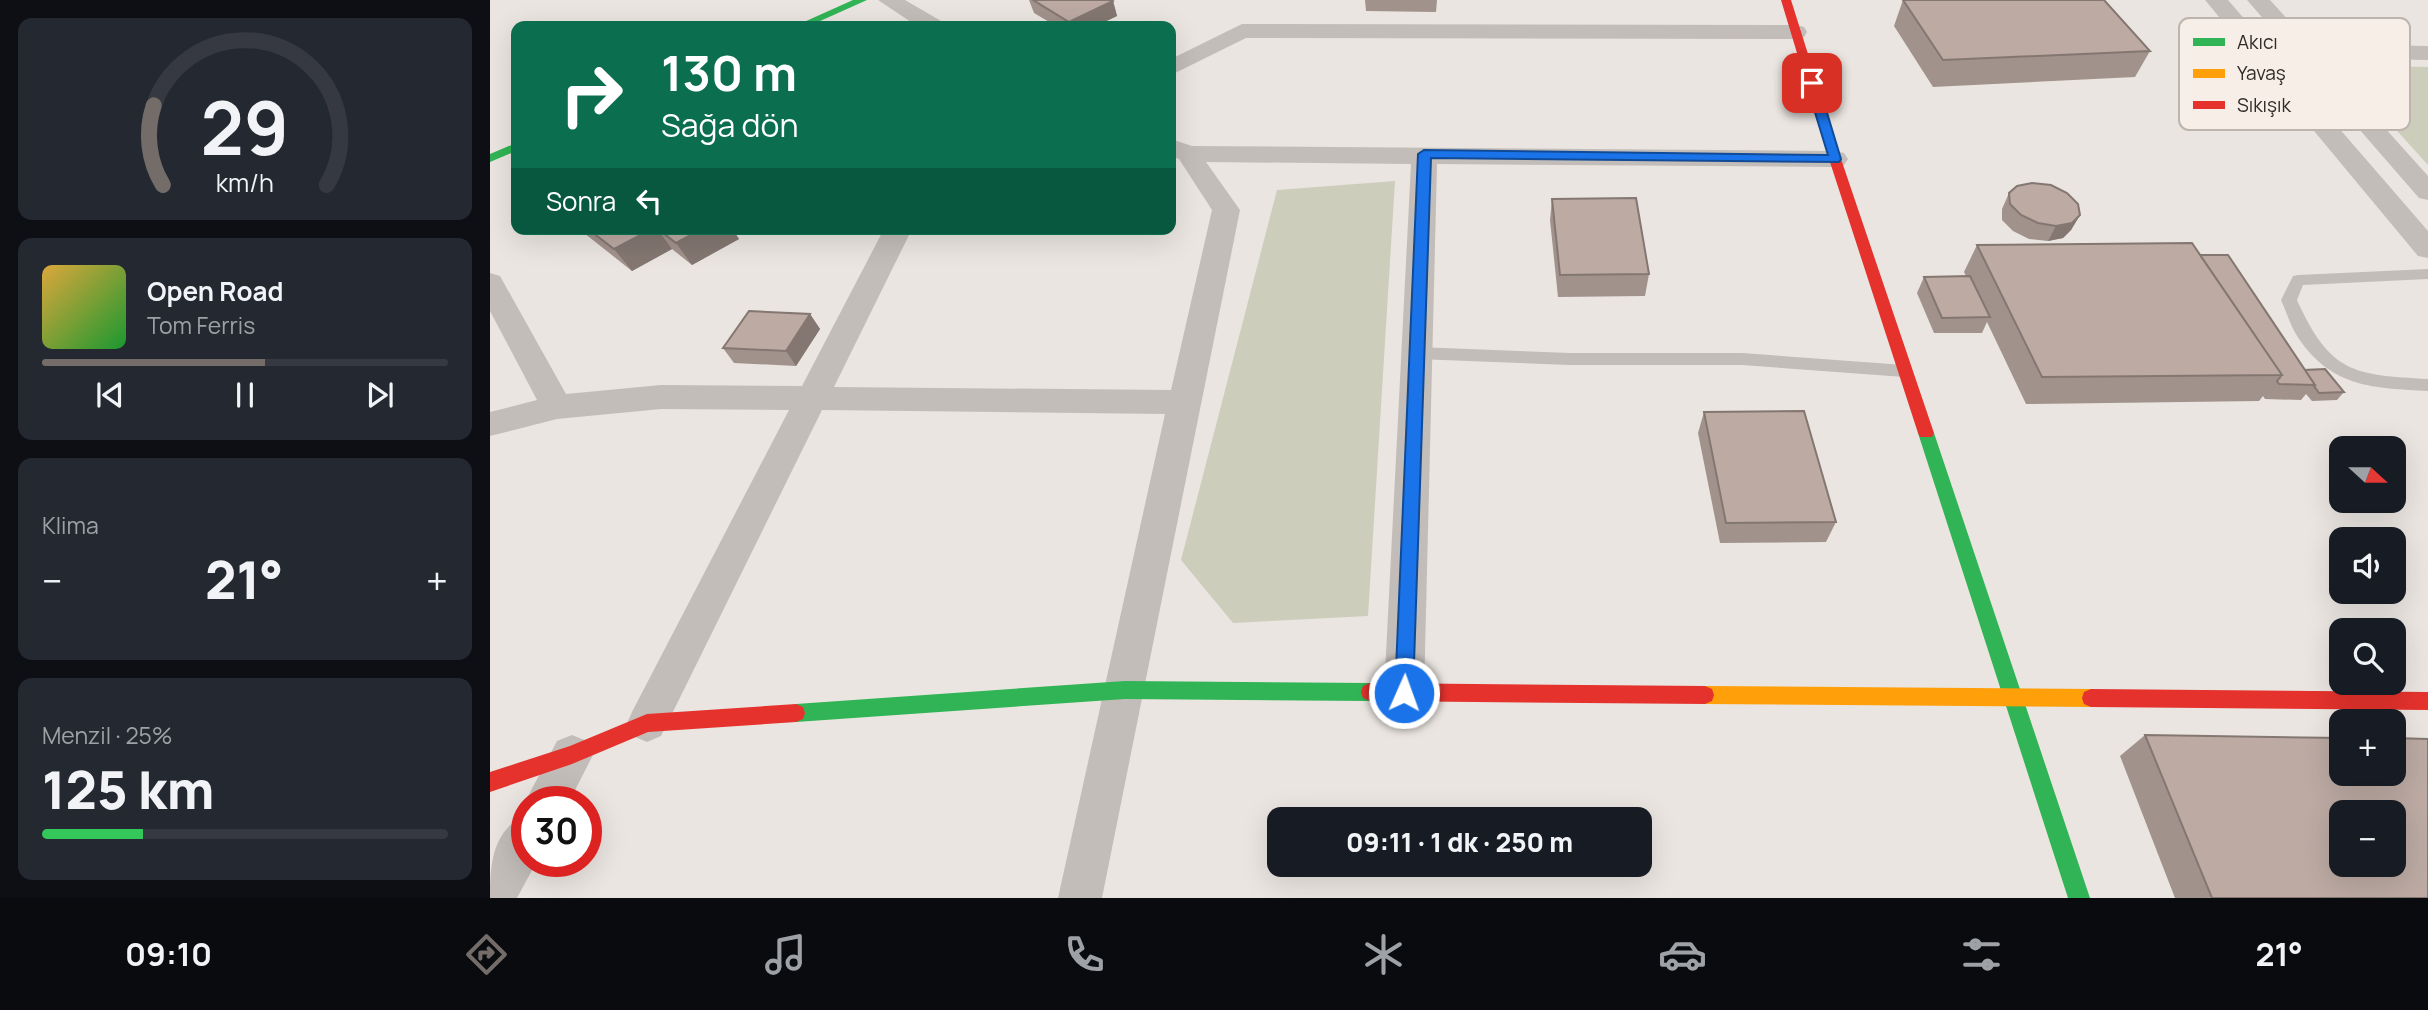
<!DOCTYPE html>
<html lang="tr">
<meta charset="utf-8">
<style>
:root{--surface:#171b24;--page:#242831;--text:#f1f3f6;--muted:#9ea1a6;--line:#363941;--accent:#736c68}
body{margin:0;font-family:Manrope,sans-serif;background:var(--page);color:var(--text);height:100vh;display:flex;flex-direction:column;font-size:26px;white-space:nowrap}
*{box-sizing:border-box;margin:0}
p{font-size:23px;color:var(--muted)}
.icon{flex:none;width:38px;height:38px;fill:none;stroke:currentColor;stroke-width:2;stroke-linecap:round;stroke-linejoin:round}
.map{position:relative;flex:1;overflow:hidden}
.drawer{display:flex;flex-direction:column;gap:18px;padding:18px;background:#0d0f14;width:490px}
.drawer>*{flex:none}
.hud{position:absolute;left:21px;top:21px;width:665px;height:214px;border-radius:14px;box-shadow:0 7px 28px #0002;background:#0b6e4f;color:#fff;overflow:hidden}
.needle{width:46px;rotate:111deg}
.buttons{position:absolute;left:1839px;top:436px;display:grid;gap:14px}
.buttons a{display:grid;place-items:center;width:77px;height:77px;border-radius:14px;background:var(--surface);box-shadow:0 7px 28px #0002;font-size:35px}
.speed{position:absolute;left:21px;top:786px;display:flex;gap:14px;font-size:35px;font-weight:700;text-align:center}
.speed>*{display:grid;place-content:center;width:91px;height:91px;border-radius:50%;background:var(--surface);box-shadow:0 7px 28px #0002;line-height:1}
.speed .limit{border:10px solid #d22;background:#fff;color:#111}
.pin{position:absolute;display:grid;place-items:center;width:60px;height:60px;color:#fff;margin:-30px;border-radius:14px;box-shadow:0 4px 10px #0006}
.me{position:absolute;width:77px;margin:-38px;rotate:2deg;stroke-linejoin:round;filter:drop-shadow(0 0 5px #0008)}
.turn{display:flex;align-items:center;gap:24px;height:147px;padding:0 35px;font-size:32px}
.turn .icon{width:91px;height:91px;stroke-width:2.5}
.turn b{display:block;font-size:49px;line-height:60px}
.then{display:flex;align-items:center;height:66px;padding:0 35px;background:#0003;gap:14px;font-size:26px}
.big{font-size:52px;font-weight:800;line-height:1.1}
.drawer .card{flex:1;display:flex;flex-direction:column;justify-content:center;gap:10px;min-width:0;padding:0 24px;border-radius:14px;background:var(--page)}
.drawer .dial{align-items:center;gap:0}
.dial svg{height:182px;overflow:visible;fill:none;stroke:var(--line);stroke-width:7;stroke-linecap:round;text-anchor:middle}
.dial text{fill:var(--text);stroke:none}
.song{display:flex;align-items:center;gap:21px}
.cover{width:84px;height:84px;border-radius:10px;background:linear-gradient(135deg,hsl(40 70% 55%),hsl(130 70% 35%))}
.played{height:7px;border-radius:4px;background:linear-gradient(90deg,var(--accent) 55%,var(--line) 55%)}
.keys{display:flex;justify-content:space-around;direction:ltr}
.heat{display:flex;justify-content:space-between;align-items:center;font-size:38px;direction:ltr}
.charge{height:10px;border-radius:5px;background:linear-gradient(90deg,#34c759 25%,var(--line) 0)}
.trip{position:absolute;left:777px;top:807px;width:385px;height:70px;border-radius:14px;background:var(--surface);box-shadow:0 7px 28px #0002;font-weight:800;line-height:70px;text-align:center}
.menu{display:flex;height:112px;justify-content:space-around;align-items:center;background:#090b0e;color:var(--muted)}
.menu .icon{width:49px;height:49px}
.menu .selected{color:var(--accent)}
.menu b{font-size:32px;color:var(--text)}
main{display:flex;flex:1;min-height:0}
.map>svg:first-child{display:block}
.green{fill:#cccebb}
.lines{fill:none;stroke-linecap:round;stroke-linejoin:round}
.lane{fill:#c3bdb9;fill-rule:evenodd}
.street{fill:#c3bdb9;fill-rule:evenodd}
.fast{fill:#30b455;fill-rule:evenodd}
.slow{fill:#ff9f0a;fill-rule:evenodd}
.jam{fill:#e5322d;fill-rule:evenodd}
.wall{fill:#a2928c}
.shaded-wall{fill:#847772}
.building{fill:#bcaaa3;stroke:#847772;stroke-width:2;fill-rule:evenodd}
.route{fill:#1a73e8;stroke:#114b97;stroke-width:2}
.key{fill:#f7efe7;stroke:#bcb4ad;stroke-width:2}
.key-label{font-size:19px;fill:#332b27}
</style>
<main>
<section class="drawer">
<div class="card dial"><svg viewBox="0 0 100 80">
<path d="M14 69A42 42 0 1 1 86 69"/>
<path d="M14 69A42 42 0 0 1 10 34" stroke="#736c68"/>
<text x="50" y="56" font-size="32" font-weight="700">29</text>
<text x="50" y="72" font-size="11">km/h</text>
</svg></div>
<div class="card">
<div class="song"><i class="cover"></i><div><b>Open Road</b><p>Tom Ferris</p></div></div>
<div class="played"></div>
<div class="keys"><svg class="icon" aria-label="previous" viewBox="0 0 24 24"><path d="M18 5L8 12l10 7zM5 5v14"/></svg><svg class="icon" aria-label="pause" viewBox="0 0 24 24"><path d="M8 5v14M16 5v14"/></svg><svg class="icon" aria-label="next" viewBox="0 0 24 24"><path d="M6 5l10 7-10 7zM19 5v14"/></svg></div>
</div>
<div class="card"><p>Klima</p>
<div class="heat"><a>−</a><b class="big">21°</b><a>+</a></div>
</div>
<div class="card"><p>Menzil · 25%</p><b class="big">125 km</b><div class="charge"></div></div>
</section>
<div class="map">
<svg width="1938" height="898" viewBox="0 0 1938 898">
<rect width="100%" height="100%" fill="#eae5e0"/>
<path class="green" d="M1882,66L1938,67V165L1868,88Z
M905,181L878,616L743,623L691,560L787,190Z"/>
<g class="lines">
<path class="lane" d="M1938,269V279L1813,285L1807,300C1840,373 1863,375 1938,379V391C1884,388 1843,388 1809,339C1801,328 1797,313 1791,300L1803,276L1808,275Z
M927,347L1080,353H1252L1414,365L1422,371L1414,377L1252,365H1080L927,359L919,353Z"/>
<path class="street" d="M388,0H415L451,21L454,26H427Z
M1715,0H1738L1938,231V258L1928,256Z
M1757,0H1780L1820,44L1938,46V60L1832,58L1938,176V200L1929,198Z
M752,24L1306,25L1314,27L1317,32L1314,37L1306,39L756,38L681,75V59Z
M681,139L702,146L1345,151L1354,153L1358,159L1354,165L1345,167L947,164L934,693L928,706L914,711L900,706L894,693L921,164L716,162L750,210L612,898H568L675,414L332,410L171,736L157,742L143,736L137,723L143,710L299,410L171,409L67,419L0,436V412L47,400L0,311V273L10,276L76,394L171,385L312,386L394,229H422L344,387L681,390L722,210L689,159L681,156Z
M82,735L97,741L103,755L79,802H37V806L35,802L67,741Z
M37,815V861H47L27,898H0C0,865 2,829 37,815Z"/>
<path class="fast" d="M363,0H377L319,26H305Z
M26,143V151L0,162V154Z
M1436,427L1444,433L1600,898H1578L1428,433Z
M635,681L880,683L887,686L889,692L887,698L880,701L635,699L306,722L299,719L297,713L299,707L306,704Z"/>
<path class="slow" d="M1215,686L1601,689L1608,692L1610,698L1608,704L1601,707L1215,704L1208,701L1206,695L1208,689Z"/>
<path class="jam" d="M1291,0H1301L1351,159L1444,433L1442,437H1430L1428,433L1339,159Z
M880,683L1215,686L1222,689L1224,695L1222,701L1215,704L880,701L873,698L871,692L873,686Z
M1601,689L1938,692V710L1601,707L1594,704L1592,698L1594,692Z
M306,704L313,707L315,713L313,719L306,722L158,732L82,764L0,792V772L80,746L157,714Z"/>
</g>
<path class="wall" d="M539,0H622L623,1L627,16L606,26H566L544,13Z
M875,0H947L946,12L876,11Z
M1413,0L1660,51L1645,77L1443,87L1404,26Z
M1519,193L1590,215L1581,230L1573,238L1558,241L1539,239L1523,231L1512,220V209Z
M1062,199L1159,274L1155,296L1068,297L1060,220Z
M89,229H242L249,239L202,265L182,249L142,271Z
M1487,245L1710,255L1815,370L1854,392L1847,400L1822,401L1816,394L1811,400L1775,399L1773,396L1769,401L1536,404L1497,322L1492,333H1444L1427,293L1434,277L1476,276L1474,272Z
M320,314L330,329L306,366L244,363L233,348Z
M1214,412L1346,522L1336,542L1230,543L1208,433Z
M1655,735L1938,898H1685L1630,756Z"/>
<path class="shaded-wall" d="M623,1L627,16L606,26H581L579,22Z
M1590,215L1581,230L1573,238L1558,241L1566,226Z
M162,229H167L182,249L142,271L124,249Z
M212,229H242L249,239L202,265L186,243Z
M320,314L330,329L306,366L296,351Z"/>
<path class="building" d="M543,0H622L623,1L579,22Z
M1413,0H1614L1660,51L1453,60Z
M1542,183L1561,185L1577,193L1588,204L1590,215L1582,223L1566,226L1548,223L1531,215L1520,204L1519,193L1527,186Z
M1146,198L1159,274L1070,275L1062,199Z
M98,229H162L124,249Z
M168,229H212L186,243Z
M1702,243L1792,375L1552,377L1487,245Z
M1710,255H1738L1825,385L1789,384L1787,381L1792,375Z
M1480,276L1500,317L1452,318L1434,277Z
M259,311L320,314L296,351L233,348Z
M1835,369L1854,392L1829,393L1824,386L1825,385L1815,370Z
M1314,411L1346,522L1236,523L1214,412Z
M1655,735L1852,738V774H1904V738L1938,739V898H1722ZM1852,812H1904V864H1852Z"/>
<path class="route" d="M1318,80L1328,83L1351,159L1349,162L941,158L923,693L921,699L914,702L907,699L905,693L928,154L934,150L1338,155L1316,83Z"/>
<rect x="1689" y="18" width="231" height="112" rx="10" class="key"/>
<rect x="1703" y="38" width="32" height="8" fill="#30b455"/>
<rect x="1703" y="69" width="32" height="9" fill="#ff9f0a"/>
<rect x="1703" y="101" width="32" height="8" fill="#e5322d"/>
<g class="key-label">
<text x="1747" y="49">Akıcı</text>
<text x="1747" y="80">Yavaş</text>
<text x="1747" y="112">Sıkışık</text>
</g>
</svg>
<div class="buttons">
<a><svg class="needle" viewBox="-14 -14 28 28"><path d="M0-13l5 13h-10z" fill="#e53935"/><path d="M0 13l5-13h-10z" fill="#9ea1a6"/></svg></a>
<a><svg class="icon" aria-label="sound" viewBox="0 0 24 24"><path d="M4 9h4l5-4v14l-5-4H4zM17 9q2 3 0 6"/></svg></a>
<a><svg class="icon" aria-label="search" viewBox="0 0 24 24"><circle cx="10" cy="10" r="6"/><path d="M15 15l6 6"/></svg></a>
<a>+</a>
<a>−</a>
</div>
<div class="speed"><div class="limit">30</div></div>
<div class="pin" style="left:1322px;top:83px;background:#d93025"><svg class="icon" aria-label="arrive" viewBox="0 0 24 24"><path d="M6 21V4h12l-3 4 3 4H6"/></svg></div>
<svg class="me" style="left:914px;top:693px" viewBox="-20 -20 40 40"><circle r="17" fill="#1a73e8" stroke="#fff" stroke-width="3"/><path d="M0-11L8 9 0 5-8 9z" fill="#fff"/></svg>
<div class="trip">09:11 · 1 dk · 250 m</div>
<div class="hud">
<div class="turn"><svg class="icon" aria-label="right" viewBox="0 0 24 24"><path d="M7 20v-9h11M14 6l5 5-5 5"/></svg><div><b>130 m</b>Sağa dön</div></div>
<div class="then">Sonra<svg class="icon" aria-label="left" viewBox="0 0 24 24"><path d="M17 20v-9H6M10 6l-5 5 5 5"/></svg></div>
</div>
</div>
</main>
<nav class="menu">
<b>09:10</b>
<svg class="icon selected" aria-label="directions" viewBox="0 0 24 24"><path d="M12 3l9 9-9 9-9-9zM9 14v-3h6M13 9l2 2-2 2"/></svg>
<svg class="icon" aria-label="music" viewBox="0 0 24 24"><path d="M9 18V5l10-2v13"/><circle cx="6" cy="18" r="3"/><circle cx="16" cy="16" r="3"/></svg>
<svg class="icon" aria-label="phone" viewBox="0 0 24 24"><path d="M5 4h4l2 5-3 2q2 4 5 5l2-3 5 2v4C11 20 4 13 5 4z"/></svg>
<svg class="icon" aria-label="climate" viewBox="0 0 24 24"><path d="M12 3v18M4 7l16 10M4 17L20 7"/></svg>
<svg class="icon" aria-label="car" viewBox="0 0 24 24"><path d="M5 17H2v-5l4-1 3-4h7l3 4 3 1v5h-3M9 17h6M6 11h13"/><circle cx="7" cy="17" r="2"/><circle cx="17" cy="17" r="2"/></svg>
<svg class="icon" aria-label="filters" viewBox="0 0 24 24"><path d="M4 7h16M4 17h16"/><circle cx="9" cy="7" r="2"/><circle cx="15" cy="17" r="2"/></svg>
<b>21°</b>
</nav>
